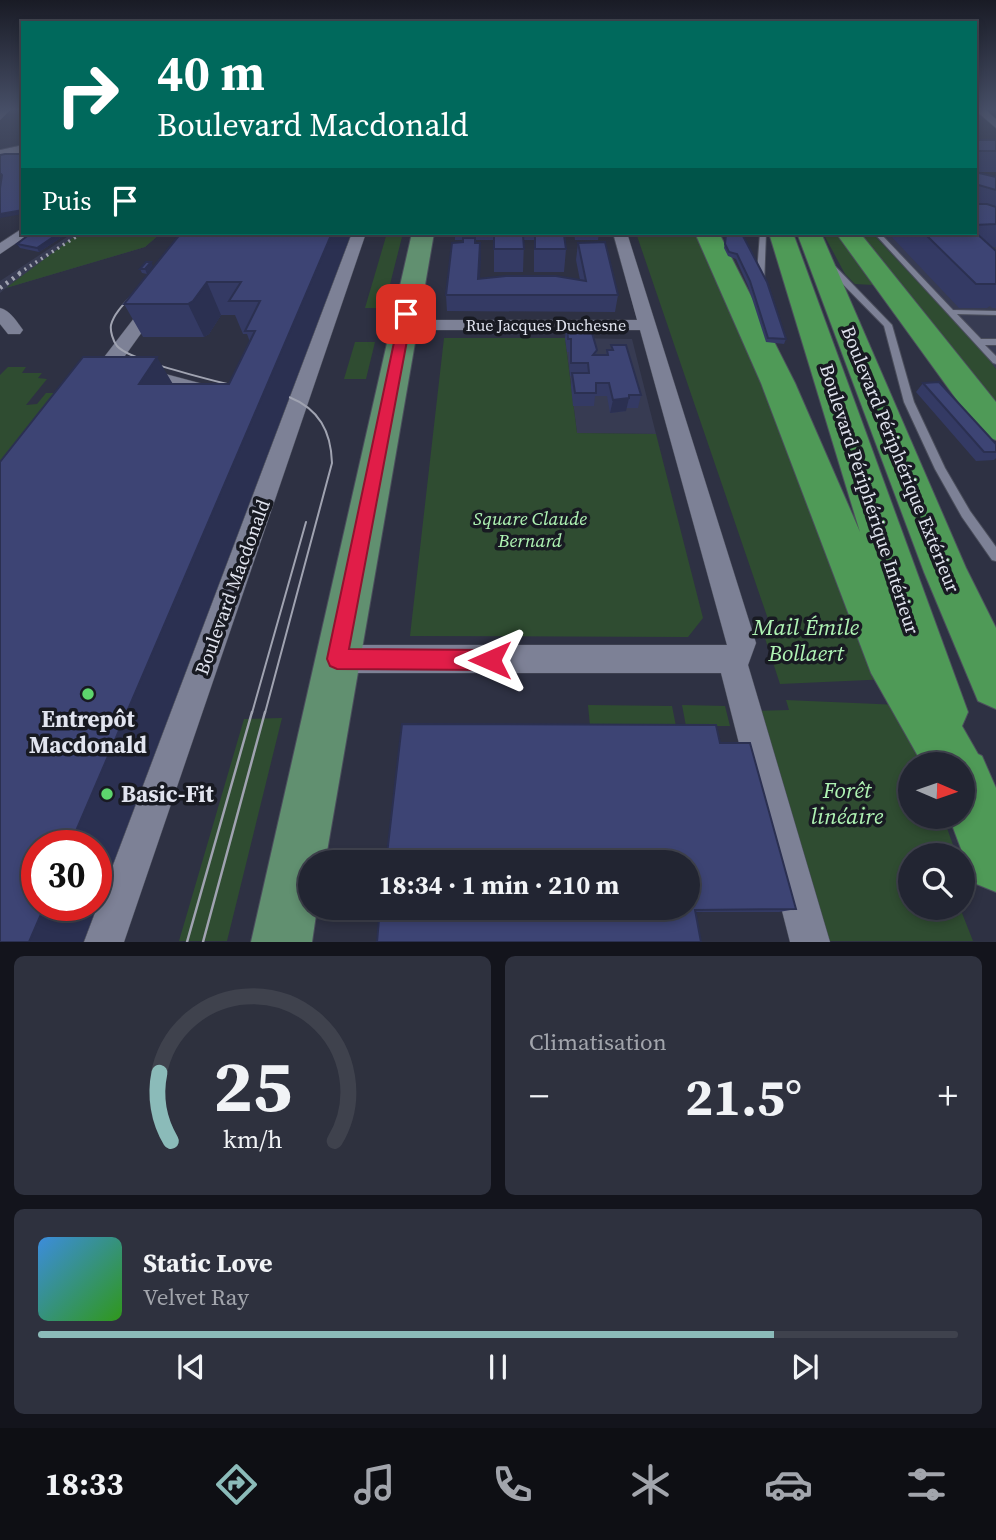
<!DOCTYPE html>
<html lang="fr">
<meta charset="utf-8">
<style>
:root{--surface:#222532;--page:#2e313e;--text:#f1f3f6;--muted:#a2a5ac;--line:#3f424d;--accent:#8bbbb9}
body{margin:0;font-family:"Source Serif 4",serif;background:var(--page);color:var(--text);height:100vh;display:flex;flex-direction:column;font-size:26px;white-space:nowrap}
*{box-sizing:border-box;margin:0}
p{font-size:23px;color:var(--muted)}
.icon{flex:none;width:38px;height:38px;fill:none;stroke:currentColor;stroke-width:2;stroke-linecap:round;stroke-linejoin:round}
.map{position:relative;height:942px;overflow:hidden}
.side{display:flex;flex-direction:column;gap:14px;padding:14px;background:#13141c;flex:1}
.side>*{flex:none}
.hud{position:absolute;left:21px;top:21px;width:956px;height:214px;border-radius:0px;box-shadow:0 4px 10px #0003,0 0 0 2px var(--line);background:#00695c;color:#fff;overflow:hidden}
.needle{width:46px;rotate:92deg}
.buttons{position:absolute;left:898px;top:752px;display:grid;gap:14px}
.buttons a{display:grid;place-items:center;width:77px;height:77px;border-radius:50%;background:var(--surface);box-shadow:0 4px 10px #0003,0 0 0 2px var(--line);font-size:35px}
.speed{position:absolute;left:21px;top:830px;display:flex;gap:14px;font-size:35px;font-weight:700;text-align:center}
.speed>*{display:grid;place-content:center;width:91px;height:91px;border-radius:50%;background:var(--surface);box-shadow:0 4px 10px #0003,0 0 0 2px var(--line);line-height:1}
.speed .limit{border:10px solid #d22;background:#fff;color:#111}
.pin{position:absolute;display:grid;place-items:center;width:60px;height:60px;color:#fff;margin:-30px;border-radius:14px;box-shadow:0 4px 10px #0006}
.me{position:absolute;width:77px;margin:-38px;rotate:270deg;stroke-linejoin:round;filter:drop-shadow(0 0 5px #0008)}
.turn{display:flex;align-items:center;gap:24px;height:147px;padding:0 21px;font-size:32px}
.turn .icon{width:91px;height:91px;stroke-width:2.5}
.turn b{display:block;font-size:49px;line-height:60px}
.then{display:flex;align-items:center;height:66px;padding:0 21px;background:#0003;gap:14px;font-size:26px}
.big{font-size:52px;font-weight:700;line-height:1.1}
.side .tile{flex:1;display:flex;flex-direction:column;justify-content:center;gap:10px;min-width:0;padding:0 24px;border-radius:10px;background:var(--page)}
.side .dial{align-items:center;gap:0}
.dial svg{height:182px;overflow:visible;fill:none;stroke:var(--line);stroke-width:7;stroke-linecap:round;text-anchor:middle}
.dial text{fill:var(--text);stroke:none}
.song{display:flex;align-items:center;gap:21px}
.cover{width:84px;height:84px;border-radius:10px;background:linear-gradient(135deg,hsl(210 70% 55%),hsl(110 70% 35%))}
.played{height:7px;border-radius:4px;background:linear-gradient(90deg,var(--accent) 80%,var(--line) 80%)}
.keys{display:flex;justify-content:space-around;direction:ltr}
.heat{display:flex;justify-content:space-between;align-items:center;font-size:38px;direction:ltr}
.side .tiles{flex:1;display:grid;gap:14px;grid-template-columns:1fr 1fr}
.tile:last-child{grid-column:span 2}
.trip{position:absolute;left:298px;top:850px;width:402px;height:70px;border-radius:35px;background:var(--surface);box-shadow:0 4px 10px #0003,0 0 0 2px var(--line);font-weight:700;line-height:70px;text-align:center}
.tabs{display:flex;height:112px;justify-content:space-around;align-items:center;background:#0e0f14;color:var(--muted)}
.tabs .icon{width:49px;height:49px}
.tabs .active{color:var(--accent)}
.tabs b{font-size:32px;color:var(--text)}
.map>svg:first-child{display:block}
.built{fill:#373b52}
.green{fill:#2f4c31}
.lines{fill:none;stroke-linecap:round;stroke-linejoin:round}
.lane-casing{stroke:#4b4e5c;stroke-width:2}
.street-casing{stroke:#4b4e5c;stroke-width:1}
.secondary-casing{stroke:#4b4e5c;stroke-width:1}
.primary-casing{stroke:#4b4e5c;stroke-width:2}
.highway-casing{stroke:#4b4e5c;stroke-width:2}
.lane{fill:#7d8196;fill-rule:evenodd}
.street{fill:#7d8196;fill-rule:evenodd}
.secondary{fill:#7d8196;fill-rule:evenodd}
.primary{fill:#619070;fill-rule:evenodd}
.highway{fill:#4f9a57;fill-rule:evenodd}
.tram-far1{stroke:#a0a3b1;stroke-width:2}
.tram{stroke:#a0a3b1;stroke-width:2.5}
.rail-far1{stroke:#a0a3b1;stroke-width:3.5;stroke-dasharray:2 4.5;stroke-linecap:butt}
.rail{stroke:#a0a3b1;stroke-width:4.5;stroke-dasharray:2.5 5;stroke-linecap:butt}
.wall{fill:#343a64}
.shaded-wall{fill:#2b3051}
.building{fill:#3d4474;stroke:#2b3051;stroke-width:2}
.route{fill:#e11d48;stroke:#92132f;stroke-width:2}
.poi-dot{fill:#5dd56d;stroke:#181a22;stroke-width:2.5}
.labels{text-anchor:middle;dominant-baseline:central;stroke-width:7;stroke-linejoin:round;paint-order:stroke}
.far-street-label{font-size:16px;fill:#e1e4ef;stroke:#181a22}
.street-label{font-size:19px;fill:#e1e4ef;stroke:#181a22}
.park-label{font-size:19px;font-style:italic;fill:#aff4b4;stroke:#181a22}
.near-park-label{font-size:23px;font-style:italic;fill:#aff4b4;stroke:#181a22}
.near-poi-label{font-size:23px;font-weight:bold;fill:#e1e4ef;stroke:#181a22}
</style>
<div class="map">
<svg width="996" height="942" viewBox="0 0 996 942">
<rect width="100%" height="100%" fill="#2e3143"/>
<path class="built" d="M996,231V369L872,233Z
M73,233H161L145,247L6,288L0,293V281Z
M565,338L632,339L656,434L577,433Z"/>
<path class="green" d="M79,233H161L145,247L6,288Z
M387,233H403L384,308H365Z
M636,233H698L890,679L780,684L760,623L769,622Z
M823,233H837L873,285L855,284L845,274Z
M856,233H872L984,353L996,369V408Z
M444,338H565L577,433L656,434L703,618L688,637L410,636Z
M355,342H375L366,379H344Z
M8,367H26L22,373H42L38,378L47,379L26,405L37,404L46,393H58L0,496V375Z
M786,700L900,705L923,765H910V817H943L957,856H910V908H960L973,941H822L755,711L789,710Z
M588,705L672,706L676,726H590Z
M682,705L725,706L730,726H686Z
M282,718L227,941H179L244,719Z"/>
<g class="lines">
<defs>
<path id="lane" d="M760,233H766L764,286L760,288L756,286Z
M874,233H880L953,310L996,311V315L957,314L981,339H996V345H985L996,356V364L993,363Z
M827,264H833L892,325L914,402L945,468L970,511L996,547V561L992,560L962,517L935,469L904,402L884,326L827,268Z"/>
<path id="street" d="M0,110H10L0,120Z
M975,110H986L996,119V128Z
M23,228V233H30L28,235L0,254V243Z
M352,233H366L124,942H84Z
M613,233H627L756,643L748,665L830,942H790L721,673H337L327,669L322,659L327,649L337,645H727L640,330H404L395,325L404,320H637Z
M154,299L162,304L102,388H88L85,383L88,378L148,300Z
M0,308C10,310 17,322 23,330L20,334H8L0,324Z
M143,368L218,388L221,393L218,398L211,400L136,378L133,374L136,370Z"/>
<path id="secondary" d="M23,145V155L0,160V150Z"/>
<path id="primary" d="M412,233H434L325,863H310V908H317L312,942H251Z"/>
<path id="highway" d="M695,233H719L795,383L860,532L769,233H793L968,712L962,726L978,754L982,756L996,788V892L974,883L949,817H962V765H923L871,673L761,383Z
M797,233H821L966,568L996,628V709L978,701L924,572Z
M836,233H860L996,402V440L983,436Z"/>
</defs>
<use href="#lane" class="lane-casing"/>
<use href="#street" class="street-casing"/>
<use href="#secondary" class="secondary-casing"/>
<use href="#primary" class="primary-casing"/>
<use href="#highway" class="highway-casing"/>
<use href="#lane" class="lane"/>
<use href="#street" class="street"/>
<use href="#secondary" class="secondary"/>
<use href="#primary" class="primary"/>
<use href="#highway" class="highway"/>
<path class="tram-far1" d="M137,290C128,300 114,312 111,325C110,331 113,341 117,346C131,362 221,382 246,389
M252,713L306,522
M265,713L332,463C331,431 319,409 289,397"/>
<path class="tram" d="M187,942L252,712
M203,942L265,712"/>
<path class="rail-far1" d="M19,273L82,233"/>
<path class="rail" d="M0,288L22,272"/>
</g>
<path class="wall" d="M975,140H996V172H975L996,177V247H992L996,251V308H992L990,306L987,308H959L888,233H975Z
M31,233H68L39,252L20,248L17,244Z
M351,233L83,942L173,384H229L250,342L247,334H243L235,315H221L209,334L204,337H143L124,304Z
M455,233H565L566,249L564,272H534V240H524L523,272H494V240H475V243H480V279L580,280L576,260L578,243L618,295L615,312L447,311L446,295L463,240H455Z
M574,233H599L598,240H575Z
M726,235L786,339L784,344L766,342L748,286L736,259L728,256L724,248Z
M146,262L147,274L142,273L140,269Z
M567,325L597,350L596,355H606L607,350H611V345L641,395L638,408H626V411L610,413L607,396H595L594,406H573L571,386L572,376H570L569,352H567L565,338Z
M923,383L996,444V458L994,460L976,461L916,392Z
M720,743L796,909L779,912H695L377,942Z"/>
<path class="shaded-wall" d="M23,210V214L0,218V214Z
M59,233H68L39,252L37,248Z
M332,233H351L83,942H29L45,905H96V845H70Z
M480,243L481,259L479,296L478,279Z
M151,262L153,266L147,274L145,269Z
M207,282L221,315L209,334L204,337L188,304Z
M157,357L177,391L139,384Z
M629,398L626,411L610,413L613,400Z"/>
<path class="building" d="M975,140H996V151H975Z
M5,154H23V210L0,214V188L2,175L0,173V155Z
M975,172L996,177V190L975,184Z
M975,204H987L996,207V224L975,225Z
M975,232L996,251V284H976L924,233Z
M31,233H59L37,248L17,244Z
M181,233H332L70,845H37V905H45L29,942H0V462L83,357H157L139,384H229L255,331H245L260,301H229L241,282H207L193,301L188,304H124Z
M494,235H523L524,249H494Z
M535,235H564L566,249H535Z
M726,235L743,236L767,282L786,339L768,338L750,281L737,254L729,252L725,244Z
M463,238H475V243H480L478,279L506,276H556L586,281L578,243L605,242L618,295H446L452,243L463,242Z
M146,262H151L145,269H140Z
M567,325L590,326L597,350L593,355H608L607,350H613L611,345H626L641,395H629V398L613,400L609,383H596V393H575L572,373H589L588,363H571V339H568Z
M939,382L996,444V452H984L923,383Z
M402,724L716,725L720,743H750L796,909L695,910L701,942H377L380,908H688V863H386Z"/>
<linearGradient id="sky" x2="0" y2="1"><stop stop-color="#191b25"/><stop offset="0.45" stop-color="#464e66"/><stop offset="1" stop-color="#464e66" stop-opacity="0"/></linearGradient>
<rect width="996" height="242" fill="url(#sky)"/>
<path class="route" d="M406,311L412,314L349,649L490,650L498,653L501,660L498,667L490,670L337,669L330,666L327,659L400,314Z"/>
<g class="poi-dot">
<circle cx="88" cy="694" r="7"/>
<circle cx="107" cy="794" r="7"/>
</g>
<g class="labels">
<g class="far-street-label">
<text x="546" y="325">Rue Jacques Duchesne</text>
</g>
<g class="street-label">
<text transform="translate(901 459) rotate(68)">Boulevard Périphérique Extérieur</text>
<text transform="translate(870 499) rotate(72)">Boulevard Périphérique Intérieur</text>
<text transform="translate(232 587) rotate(-70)">Boulevard Macdonald</text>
</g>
<g class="park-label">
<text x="530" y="518">Square Claude<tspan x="530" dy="22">Bernard</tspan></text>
</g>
<g class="near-park-label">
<text x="806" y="627">Mail Émile<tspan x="806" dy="26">Bollaert</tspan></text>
<text x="847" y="790">Forêt<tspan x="847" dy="26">linéaire</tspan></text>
</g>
<g class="near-poi-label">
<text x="88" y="719">Entrepôt<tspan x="88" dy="26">Macdonald</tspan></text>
<text x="121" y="794" text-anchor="start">Basic-Fit</text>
</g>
</g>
</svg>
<div class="buttons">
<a><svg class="needle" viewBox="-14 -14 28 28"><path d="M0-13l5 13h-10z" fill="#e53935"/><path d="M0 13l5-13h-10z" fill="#a2a5ac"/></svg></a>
<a><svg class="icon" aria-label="search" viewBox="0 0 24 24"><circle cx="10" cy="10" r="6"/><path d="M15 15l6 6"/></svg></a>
</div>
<div class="speed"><div class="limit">30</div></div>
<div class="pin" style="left:406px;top:314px;background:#d93025"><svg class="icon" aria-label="arrive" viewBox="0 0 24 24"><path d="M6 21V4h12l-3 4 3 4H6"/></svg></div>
<svg class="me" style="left:490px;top:660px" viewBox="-20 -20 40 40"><path d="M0-17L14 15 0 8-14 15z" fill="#e11d48" stroke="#fff" stroke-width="4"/></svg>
<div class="trip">18:34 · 1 min · 210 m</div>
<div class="hud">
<div class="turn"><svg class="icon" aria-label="right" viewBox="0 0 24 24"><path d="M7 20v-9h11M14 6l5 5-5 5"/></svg><div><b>40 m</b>Boulevard Macdonald</div></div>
<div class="then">Puis<svg class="icon" aria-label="arrive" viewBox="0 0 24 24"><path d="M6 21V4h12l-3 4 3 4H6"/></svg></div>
</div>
</div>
<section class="side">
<div class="tiles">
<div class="tile dial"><svg viewBox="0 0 100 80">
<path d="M14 69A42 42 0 1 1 86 69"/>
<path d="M14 69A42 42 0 0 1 9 39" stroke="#8bbbb9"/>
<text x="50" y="56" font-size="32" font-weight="700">25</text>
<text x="50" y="72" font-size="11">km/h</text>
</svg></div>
<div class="tile"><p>Climatisation</p>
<div class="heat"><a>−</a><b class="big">21.5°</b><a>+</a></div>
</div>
<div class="tile">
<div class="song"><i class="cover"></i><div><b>Static Love</b><p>Velvet Ray</p></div></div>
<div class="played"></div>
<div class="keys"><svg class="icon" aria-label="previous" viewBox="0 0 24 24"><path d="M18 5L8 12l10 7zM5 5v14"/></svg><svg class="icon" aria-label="pause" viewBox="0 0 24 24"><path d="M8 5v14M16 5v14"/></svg><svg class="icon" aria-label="next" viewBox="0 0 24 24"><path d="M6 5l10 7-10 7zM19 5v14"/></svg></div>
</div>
</div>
</section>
<nav class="tabs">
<b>18:33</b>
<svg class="icon active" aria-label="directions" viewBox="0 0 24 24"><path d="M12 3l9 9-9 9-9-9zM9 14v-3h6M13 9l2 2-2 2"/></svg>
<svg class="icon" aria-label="music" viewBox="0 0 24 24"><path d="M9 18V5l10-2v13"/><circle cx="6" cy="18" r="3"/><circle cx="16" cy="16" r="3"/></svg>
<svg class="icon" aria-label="phone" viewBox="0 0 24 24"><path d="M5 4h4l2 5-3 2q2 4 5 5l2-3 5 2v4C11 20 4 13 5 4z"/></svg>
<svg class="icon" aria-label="climate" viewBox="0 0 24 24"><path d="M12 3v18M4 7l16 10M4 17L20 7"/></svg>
<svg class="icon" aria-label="car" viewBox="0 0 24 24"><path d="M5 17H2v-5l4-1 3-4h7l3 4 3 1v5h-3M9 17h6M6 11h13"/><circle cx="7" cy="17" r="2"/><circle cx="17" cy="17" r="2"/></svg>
<svg class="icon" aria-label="filters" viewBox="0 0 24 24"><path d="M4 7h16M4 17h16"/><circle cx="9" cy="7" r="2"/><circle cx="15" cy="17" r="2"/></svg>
</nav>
